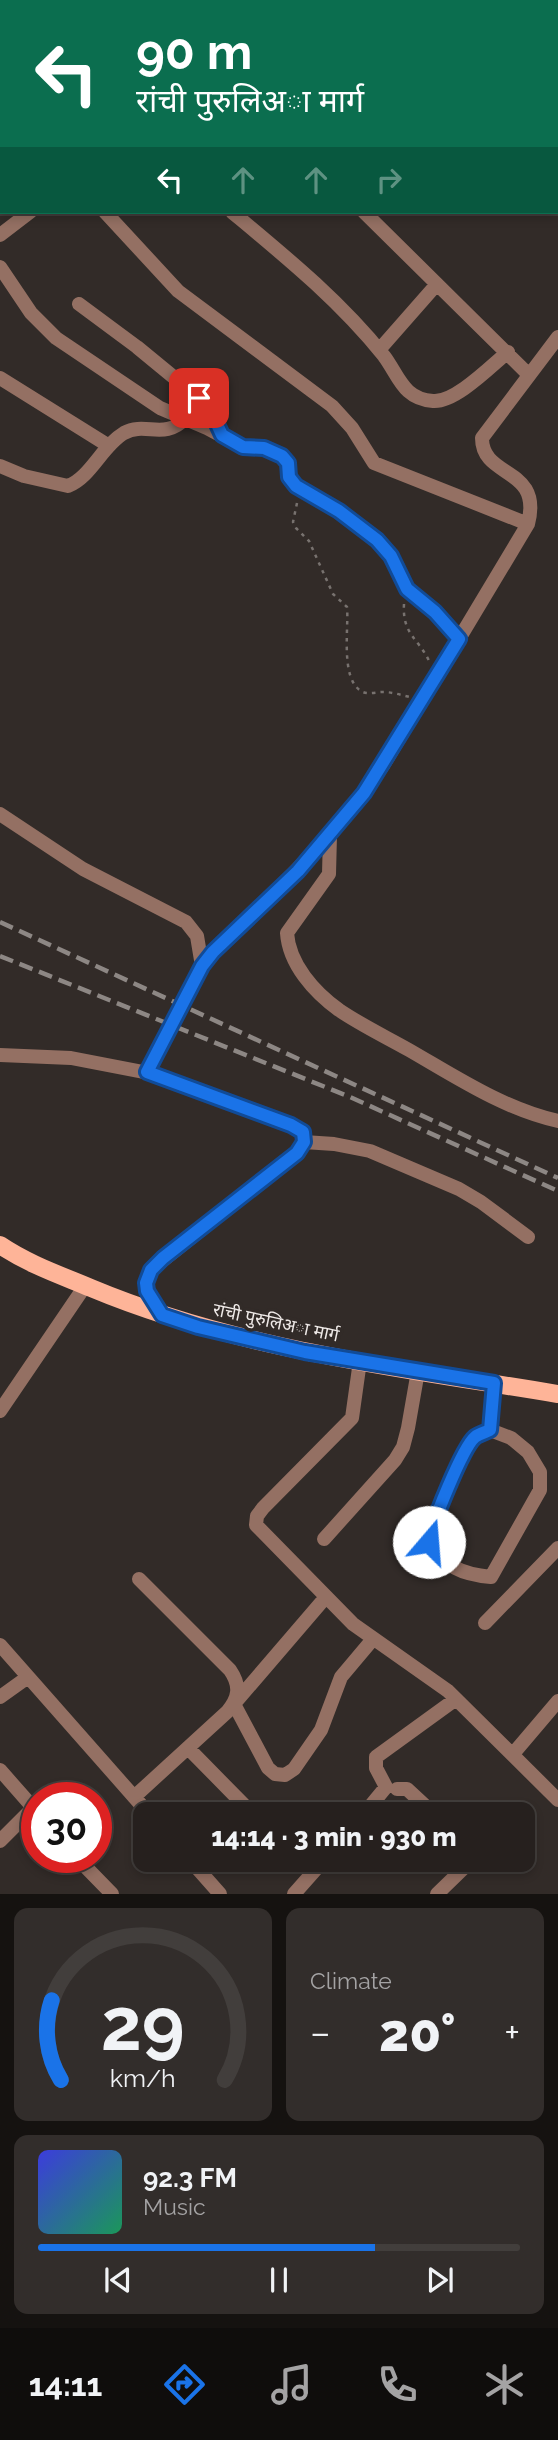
<!DOCTYPE html>
<meta charset="utf-8">
<style>
:root{--surface:#26201e;--page:#322d2b;--text:#f1f3f6;--muted:#a4a3a4;--line:#423e3c;--accent:#1a73e8}
body{margin:0;font-family:Raleway,"Noto Sans Devanagari",sans-serif;background:var(--page);color:var(--text);height:100vh;display:flex;flex-direction:column;font-size:26px;white-space:nowrap}
*{box-sizing:border-box;margin:0}
p{font-size:23px;color:var(--muted)}
.icon{flex:none;width:38px;height:38px;fill:none;stroke:currentColor;stroke-width:2;stroke-linecap:round;stroke-linejoin:round}
.map{position:relative;height:1894px;overflow:hidden}
.side{display:flex;flex-direction:column;gap:14px;padding:14px;background:#151210;flex:1}
.side>*{flex:none}
.top-card{position:absolute;left:0px;top:0px;width:558px;height:214px;box-shadow:0 4px 10px #0003,0 0 0 2px var(--line);background:#0b6e4f;color:#fff;overflow:hidden}
.speed{position:absolute;left:21px;top:1782px;display:flex;gap:14px;font-size:35px;font-weight:700;text-align:center}
.speed>*{display:grid;place-content:center;width:91px;height:91px;border-radius:50%;background:var(--surface);box-shadow:0 4px 10px #0003,0 0 0 2px var(--line);line-height:1}
.speed .limit{border:10px solid #d22;background:#fff;color:#111}
.pin{position:absolute;display:grid;place-items:center;width:60px;height:60px;color:#fff;margin:-30px;border-radius:14px;box-shadow:0 4px 10px #0006}
.me{position:absolute;width:77px;margin:-38px;rotate:18deg;stroke-linejoin:round;filter:drop-shadow(0 0 5px #0008)}
.turn{display:flex;align-items:center;gap:24px;height:147px;padding:0 21px;font-size:32px}
.turn .icon{width:91px;height:91px;stroke-width:2.5}
.turn b{display:block;font-size:49px;line-height:60px}
.lanes{display:flex;align-items:center;height:66px;padding:0 21px;background:#0003;justify-content:center;gap:35px;direction:ltr}
.lanes .off{opacity:.35}
.big{font-size:52px;font-weight:800;line-height:1.1}
.side .widget{flex:1;display:flex;flex-direction:column;justify-content:center;gap:10px;min-width:0;padding:0 24px;border-radius:14px;background:var(--page)}
.side .dial{align-items:center;gap:0}
.dial svg{height:182px;overflow:visible;fill:none;stroke:var(--line);stroke-width:7;stroke-linecap:round;text-anchor:middle}
.dial text{fill:var(--text);stroke:none}
.song{display:flex;align-items:center;gap:21px}
.cover{width:84px;height:84px;border-radius:10px;background:linear-gradient(135deg,hsl(240 70% 55%),hsl(150 70% 35%))}
.played{height:7px;border-radius:4px;background:linear-gradient(90deg,var(--accent) 70%,var(--line) 70%)}
.keys{display:flex;justify-content:space-around;direction:ltr}
.heat{display:flex;justify-content:space-between;align-items:center;font-size:38px;direction:ltr}
.side .tiles{flex:1;display:grid;gap:14px;grid-template-columns:1fr 1fr}
.widget:last-child{grid-column:span 2}
.trip{position:absolute;left:133px;top:1802px;width:402px;height:70px;border-radius:14px;background:var(--surface);box-shadow:0 4px 10px #0003,0 0 0 2px var(--line);font-weight:800;line-height:70px;text-align:center}
.tabs{display:flex;height:112px;justify-content:space-around;align-items:center;background:#0f0d0c;color:var(--muted)}
.tabs .icon{width:49px;height:49px}
.tabs .current{color:var(--accent)}
.tabs b{font-size:32px;color:var(--text)}
.map>svg:first-child{display:block}
.lines{fill:none;stroke-linecap:round;stroke-linejoin:round}
.path{stroke:#78726f;stroke-width:2.5;stroke-dasharray:3.5 5;stroke-linecap:butt}
.minor{stroke:#947063;stroke-width:14}
.major{stroke:#feb498;stroke-width:18}
.rail{stroke:#8d8784;stroke-width:4.5;stroke-dasharray:14 7;stroke-linecap:butt}
.route-casing{stroke:#114b97;stroke-width:18}
.route{stroke:#1a73e8;stroke-width:12}
.labels{text-anchor:middle;dominant-baseline:central;stroke-width:7;stroke-linejoin:round;paint-order:stroke}
.street-label{font-size:18px;fill:#efeae8;stroke:#322b28}
</style>
<div class="map">
<svg width="558" height="1894" viewBox="0 0 558 1894">
<rect width="100%" height="100%" fill="#322b28"/>
<g class="lines">
<path class="path" d="M297,503L293,522L296,528L309,541L333,594L347,607C349,628 340,678 361,691C367,695 376,692 383,692C392,692 401,695 410,697
M404,604C402,635 419,638 430,663"/>
<path class="minor" d="M112,0L113,2
M0,7L2,8
M0,116L2,117
M105,212L178,291L332,406L352,428L374,463L528,524
M232,212C286,257 340,301 384,356C399,376 403,399 433,401C455,403 491,366 508,352
M364,212L528,374
M0,235L30,212
M0,267L31,313L56,338L160,408L207,428L243,447L264,448L283,456L288,463L292,483L339,511L377,539L391,556L407,589L435,612L459,639
M79,304L137,347L199,398L210,409L222,435
M379,350L437,284
M0,378L109,446
M0,466L24,476L68,486C91,477 102,446 124,433C146,421 164,441 186,418
M0,814L83,869L186,922L197,936L202,966
M330,835L329,874L287,933C289,964 314,992 339,1010C361,1025 386,1037 409,1050C456,1077 504,1109 558,1121
M0,1055L71,1058L159,1075L291,1125L303,1132L304,1142L297,1153L151,1270C143,1289 151,1298 162,1315
M147,1072L202,966L213,952C275,893 335,835 384,764L528,524C543,466 482,479 482,438L558,337
M304,1142L334,1144L370,1151L459,1189L481,1202L528,1237
M360,1361L352,1418L263,1508L257,1516L256,1525L353,1624L448,1691L558,1800
M0,1411L85,1286
M490,1430C486,1432 479,1434 475,1437C463,1447 432,1524 428,1542C447,1567 460,1574 491,1577L540,1490V1472L528,1452L511,1438L490,1430L494,1383
M324,1539L395,1460L403,1447L408,1428L418,1371
M325,1598L234,1704L268,1768L275,1774L285,1775L294,1769L321,1730L341,1677L373,1639
M485,1623L558,1548
M0,1645L150,1815
M0,1697L28,1677
M188,1748L244,1805
M513,1754L558,1701
M0,1770L37,1812
M397,1789H407L435,1815
M134,1797L227,1712C239,1698 241,1686 230,1670L139,1579
M363,1815L386,1787L376,1768V1757L456,1699
M0,1841L33,1808
M76,1857L112,1894
M190,1860L220,1894
M294,1894L324,1860
M437,1894L472,1860"/>
<path class="major" d="M0,1245C28,1264 60,1275 91,1288C239,1350 401,1368 558,1394"/>
<path class="rail" d="M0,922L558,1178
M0,956L350,1097L558,1191"/>
</g>
<g class="lines">
<defs>
<path id="route" d="M199,398L210,409L222,435L243,447L264,448L282,456L288,463L289,477L296,486L339,511L377,540L391,556L407,589L435,612L459,639L364,793L298,871L213,952L202,966L147,1072L291,1125L303,1132L304,1142L297,1153L163,1258L151,1270L146,1283L147,1291L162,1315L198,1327L305,1352L494,1383L490,1430C486,1432 479,1434 475,1437C463,1447 431,1525 429,1542"/>
</defs>
<use href="#route" class="route-casing"/>
<use href="#route" class="route"/>
</g>
<g class="labels">
<g class="street-label">
<text transform="translate(276 1322) rotate(12)">रांची पुरुलिअा मार्ग</text>
</g>
</g>
</svg>
<div class="speed"><div class="limit">30</div></div>
<div class="pin" style="left:199px;top:398px;background:#d93025"><svg class="icon" aria-label="arrive" viewBox="0 0 24 24"><path d="M6 21V4h12l-3 4 3 4H6"/></svg></div>
<svg class="me" style="left:429px;top:1542px" viewBox="-20 -20 40 40"><circle r="19" fill="#fff"/><path d="M0-13L10 11 0 6-10 11z" fill="#1a73e8"/></svg>
<div class="trip">14:14 · 3 min · 930 m</div>
<div class="top-card">
<div class="turn"><svg class="icon" aria-label="left" viewBox="0 0 24 24"><path d="M17 20v-9H6M10 6l-5 5 5 5"/></svg><div><b>90 m</b>रांची पुरुलिअा मार्ग</div></div>
<div class="lanes"><svg class="icon" aria-label="left" viewBox="0 0 24 24"><path d="M17 20v-9H6M10 6l-5 5 5 5"/></svg><svg class="icon off" aria-label="ahead" viewBox="0 0 24 24"><path d="M12 20V5M6 11l6-6 6 6"/></svg><svg class="icon off" aria-label="ahead" viewBox="0 0 24 24"><path d="M12 20V5M6 11l6-6 6 6"/></svg><svg class="icon off" aria-label="right" viewBox="0 0 24 24"><path d="M7 20v-9h11M14 6l5 5-5 5"/></svg></div>
</div>
</div>
<section class="side">
<div class="tiles">
<div class="widget dial"><svg viewBox="0 0 100 80">
<path d="M14 69A42 42 0 1 1 86 69"/>
<path d="M14 69A42 42 0 0 1 10 34" stroke="#1a73e8"/>
<text x="50" y="56" font-size="32" font-weight="700">29</text>
<text x="50" y="72" font-size="11">km/h</text>
</svg></div>
<div class="widget"><p>Climate</p>
<div class="heat"><a>−</a><b class="big">20°</b><a>+</a></div>
</div>
<div class="widget">
<div class="song"><i class="cover"></i><div><b>92.3 FM</b><p>Music</p></div></div>
<div class="played"></div>
<div class="keys"><svg class="icon" aria-label="previous" viewBox="0 0 24 24"><path d="M18 5L8 12l10 7zM5 5v14"/></svg><svg class="icon" aria-label="pause" viewBox="0 0 24 24"><path d="M8 5v14M16 5v14"/></svg><svg class="icon" aria-label="next" viewBox="0 0 24 24"><path d="M6 5l10 7-10 7zM19 5v14"/></svg></div>
</div>
</div>
</section>
<nav class="tabs">
<b>14:11</b>
<svg class="icon current" aria-label="directions" viewBox="0 0 24 24"><path d="M12 3l9 9-9 9-9-9zM9 14v-3h6M13 9l2 2-2 2"/></svg>
<svg class="icon" aria-label="music" viewBox="0 0 24 24"><path d="M9 18V5l10-2v13"/><circle cx="6" cy="18" r="3"/><circle cx="16" cy="16" r="3"/></svg>
<svg class="icon" aria-label="phone" viewBox="0 0 24 24"><path d="M5 4h4l2 5-3 2q2 4 5 5l2-3 5 2v4C11 20 4 13 5 4z"/></svg>
<svg class="icon" aria-label="climate" viewBox="0 0 24 24"><path d="M12 3v18M4 7l16 10M4 17L20 7"/></svg>
</nav>
